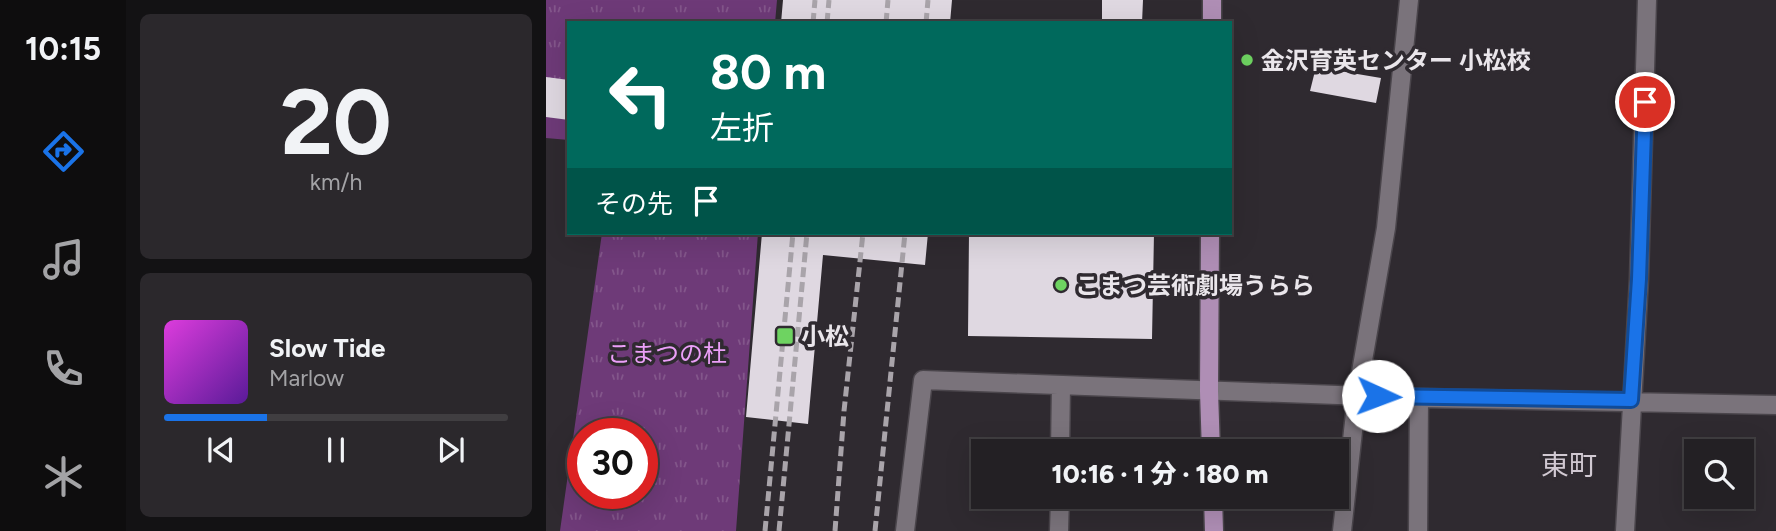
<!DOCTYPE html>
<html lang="ja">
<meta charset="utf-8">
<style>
:root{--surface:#232024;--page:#2b282c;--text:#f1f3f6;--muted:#a3a3a6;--line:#403e41;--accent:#1a73e8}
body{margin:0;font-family:Figtree,"Noto Sans JP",sans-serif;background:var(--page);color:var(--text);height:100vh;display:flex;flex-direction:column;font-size:26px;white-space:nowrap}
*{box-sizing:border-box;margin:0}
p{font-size:23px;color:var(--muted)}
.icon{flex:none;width:38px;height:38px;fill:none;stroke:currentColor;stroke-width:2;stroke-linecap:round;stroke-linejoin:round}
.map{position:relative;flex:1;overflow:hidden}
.drawer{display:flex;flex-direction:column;gap:14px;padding:14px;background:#131214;width:420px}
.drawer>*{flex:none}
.guide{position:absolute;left:21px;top:21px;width:665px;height:214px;border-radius:0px;box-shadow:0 7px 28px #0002,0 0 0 2px var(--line);background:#00695c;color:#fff;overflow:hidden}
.controls{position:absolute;left:1138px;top:439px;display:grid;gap:14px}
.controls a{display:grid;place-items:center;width:70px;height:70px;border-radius:0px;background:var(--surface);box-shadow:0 7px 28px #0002,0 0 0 2px var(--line);font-size:35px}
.speed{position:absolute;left:21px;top:418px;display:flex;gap:14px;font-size:35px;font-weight:700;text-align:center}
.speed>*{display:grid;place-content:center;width:91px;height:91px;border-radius:50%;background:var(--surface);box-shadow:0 7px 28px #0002,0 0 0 2px var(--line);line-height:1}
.speed .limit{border:10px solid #d22;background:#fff;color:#111}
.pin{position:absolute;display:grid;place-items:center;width:60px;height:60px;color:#fff;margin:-30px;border:4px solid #fff;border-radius:50%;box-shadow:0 2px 7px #0007}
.me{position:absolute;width:77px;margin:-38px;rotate:92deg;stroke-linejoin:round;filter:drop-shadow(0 0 5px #0008)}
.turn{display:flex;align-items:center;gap:24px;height:147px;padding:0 28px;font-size:32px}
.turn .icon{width:91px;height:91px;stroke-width:2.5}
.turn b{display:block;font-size:49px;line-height:60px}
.then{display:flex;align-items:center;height:66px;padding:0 28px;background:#0003;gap:14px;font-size:26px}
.drawer .tile{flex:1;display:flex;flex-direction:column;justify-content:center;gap:10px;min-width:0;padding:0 24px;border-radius:10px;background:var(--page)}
.drawer .dial{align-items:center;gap:0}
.dial b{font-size:91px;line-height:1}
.song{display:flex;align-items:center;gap:21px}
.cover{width:84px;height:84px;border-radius:10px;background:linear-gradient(135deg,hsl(300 70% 55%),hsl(270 70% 35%))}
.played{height:7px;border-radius:4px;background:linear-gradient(90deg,var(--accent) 30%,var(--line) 30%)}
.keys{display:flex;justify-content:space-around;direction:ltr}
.trip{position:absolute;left:425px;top:439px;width:378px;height:70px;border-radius:0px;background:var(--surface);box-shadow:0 7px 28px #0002,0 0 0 2px var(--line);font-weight:800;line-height:70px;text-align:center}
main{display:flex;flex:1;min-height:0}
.dock{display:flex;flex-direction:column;width:126px;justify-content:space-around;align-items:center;background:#0e0d0e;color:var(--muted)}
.dock .icon{width:49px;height:49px}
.dock .current{color:var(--accent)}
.dock b{font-size:32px;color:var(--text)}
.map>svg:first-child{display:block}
.park{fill:url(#park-tufts);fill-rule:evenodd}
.building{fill:#dfd8e1}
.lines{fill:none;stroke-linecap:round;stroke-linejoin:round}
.minor-casing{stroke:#4a454b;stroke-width:21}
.major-casing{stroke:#4a454b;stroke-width:21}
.minor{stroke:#7a737b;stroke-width:18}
.major{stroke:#af8eb5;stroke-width:18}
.rail{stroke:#a9a4aa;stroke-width:5;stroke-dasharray:10 5;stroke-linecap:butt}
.route-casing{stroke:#114b97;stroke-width:18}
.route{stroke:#1a73e8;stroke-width:12}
.poi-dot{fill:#6ed361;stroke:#2f2a30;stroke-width:2.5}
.labels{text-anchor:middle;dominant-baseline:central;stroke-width:7;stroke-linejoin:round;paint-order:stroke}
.poi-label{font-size:24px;font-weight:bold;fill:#eae6eb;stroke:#2f2a30;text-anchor:start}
.park-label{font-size:24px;fill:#eb9ff8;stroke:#2f2a30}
.quarter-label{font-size:28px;fill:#d1c9d2;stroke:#2f2a30}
</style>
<main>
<nav class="dock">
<b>10:15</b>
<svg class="icon current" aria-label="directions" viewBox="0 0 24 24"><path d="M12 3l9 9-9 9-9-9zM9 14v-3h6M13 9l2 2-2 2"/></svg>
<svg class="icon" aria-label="music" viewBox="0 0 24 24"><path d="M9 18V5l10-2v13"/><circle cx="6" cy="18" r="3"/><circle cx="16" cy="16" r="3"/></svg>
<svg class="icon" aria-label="phone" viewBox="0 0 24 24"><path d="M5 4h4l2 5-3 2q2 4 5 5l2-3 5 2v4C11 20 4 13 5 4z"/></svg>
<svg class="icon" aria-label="climate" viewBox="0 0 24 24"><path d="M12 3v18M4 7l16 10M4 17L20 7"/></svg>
</nav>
<section class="drawer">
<div class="tile dial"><b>20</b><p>km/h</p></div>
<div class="tile">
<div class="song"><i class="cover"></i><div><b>Slow Tide</b><p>Marlow</p></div></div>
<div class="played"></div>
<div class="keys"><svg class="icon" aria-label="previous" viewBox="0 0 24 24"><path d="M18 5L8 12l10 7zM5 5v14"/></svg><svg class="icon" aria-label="pause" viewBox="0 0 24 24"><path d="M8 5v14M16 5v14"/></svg><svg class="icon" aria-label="next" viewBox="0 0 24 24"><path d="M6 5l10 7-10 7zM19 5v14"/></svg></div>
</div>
</section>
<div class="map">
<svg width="1230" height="531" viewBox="0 0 1230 531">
<defs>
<pattern id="park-tufts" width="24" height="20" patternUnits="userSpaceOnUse" patternTransform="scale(1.75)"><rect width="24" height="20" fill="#6e3a78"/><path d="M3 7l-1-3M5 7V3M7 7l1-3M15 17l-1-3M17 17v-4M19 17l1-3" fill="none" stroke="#83568b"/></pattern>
</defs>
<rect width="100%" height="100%" fill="#2f2a30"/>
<path class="park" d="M0,0H231L229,23H23V140L0,138Z
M56,233H212L190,531H14ZM37,434H96V494H37Z"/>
<path class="building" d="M237,0H406L404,23H235Z
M556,0H597L596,23H556Z
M770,67L835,78L830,103L764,91Z
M0,77L23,80V120L0,117Z
M216,233H382L379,265L277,255L262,424L200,417Z
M423,233H608L606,339L422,336Z"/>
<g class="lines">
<defs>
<path id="minor" d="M514,452L515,385
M359,531L377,380L873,398L1230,405
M513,531L514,497
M796,531L811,395L840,228L863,0
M872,531L873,398
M1079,531L1093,279L1101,0"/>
<path id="major" d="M666,23V0
M664,233L663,391L665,452
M667,497L668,531"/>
</defs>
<use href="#minor" class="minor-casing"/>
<use href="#major" class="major-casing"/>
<use href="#minor" class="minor"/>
<use href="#major" class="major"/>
<path class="rail" d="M267,23L269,0
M281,23L283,0
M340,23L342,0
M380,23L382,0
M219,531L247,233
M233,531L261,233
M289,531L298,411L317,233
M329,531L359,233"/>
</g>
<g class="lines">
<defs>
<path id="route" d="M832,396L1085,400L1093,279L1099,102"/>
</defs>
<use href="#route" class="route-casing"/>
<use href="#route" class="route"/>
</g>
<g class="poi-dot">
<circle cx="701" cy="60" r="7"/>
<circle cx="515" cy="285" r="7"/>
<rect x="230" y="327" width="18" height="18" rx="3.5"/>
</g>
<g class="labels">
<g class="poi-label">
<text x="715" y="60">金沢育英センター 小松校</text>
<text x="529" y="285">こまつ芸術劇場うらら</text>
<text x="255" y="336">小松</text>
</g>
<g class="park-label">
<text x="121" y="353">こまつの杜</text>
</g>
<g class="quarter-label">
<text x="1023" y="465">東町</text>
</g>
</g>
</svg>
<div class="controls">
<a><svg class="icon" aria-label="search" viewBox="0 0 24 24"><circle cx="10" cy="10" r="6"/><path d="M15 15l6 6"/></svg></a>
</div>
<div class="speed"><div class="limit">30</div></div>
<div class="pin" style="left:1099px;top:102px;background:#d93025"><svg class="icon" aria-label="arrive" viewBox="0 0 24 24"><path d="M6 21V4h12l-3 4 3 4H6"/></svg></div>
<svg class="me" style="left:832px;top:396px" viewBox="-20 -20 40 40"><circle r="19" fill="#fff"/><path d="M0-13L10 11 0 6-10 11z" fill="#1a73e8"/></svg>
<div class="trip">10:16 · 1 分 · 180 m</div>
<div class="guide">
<div class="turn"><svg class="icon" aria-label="left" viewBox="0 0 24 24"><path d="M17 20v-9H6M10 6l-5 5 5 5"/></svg><div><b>80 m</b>左折</div></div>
<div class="then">その先<svg class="icon" aria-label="arrive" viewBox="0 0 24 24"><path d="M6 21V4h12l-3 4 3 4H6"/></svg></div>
</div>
</div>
</main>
